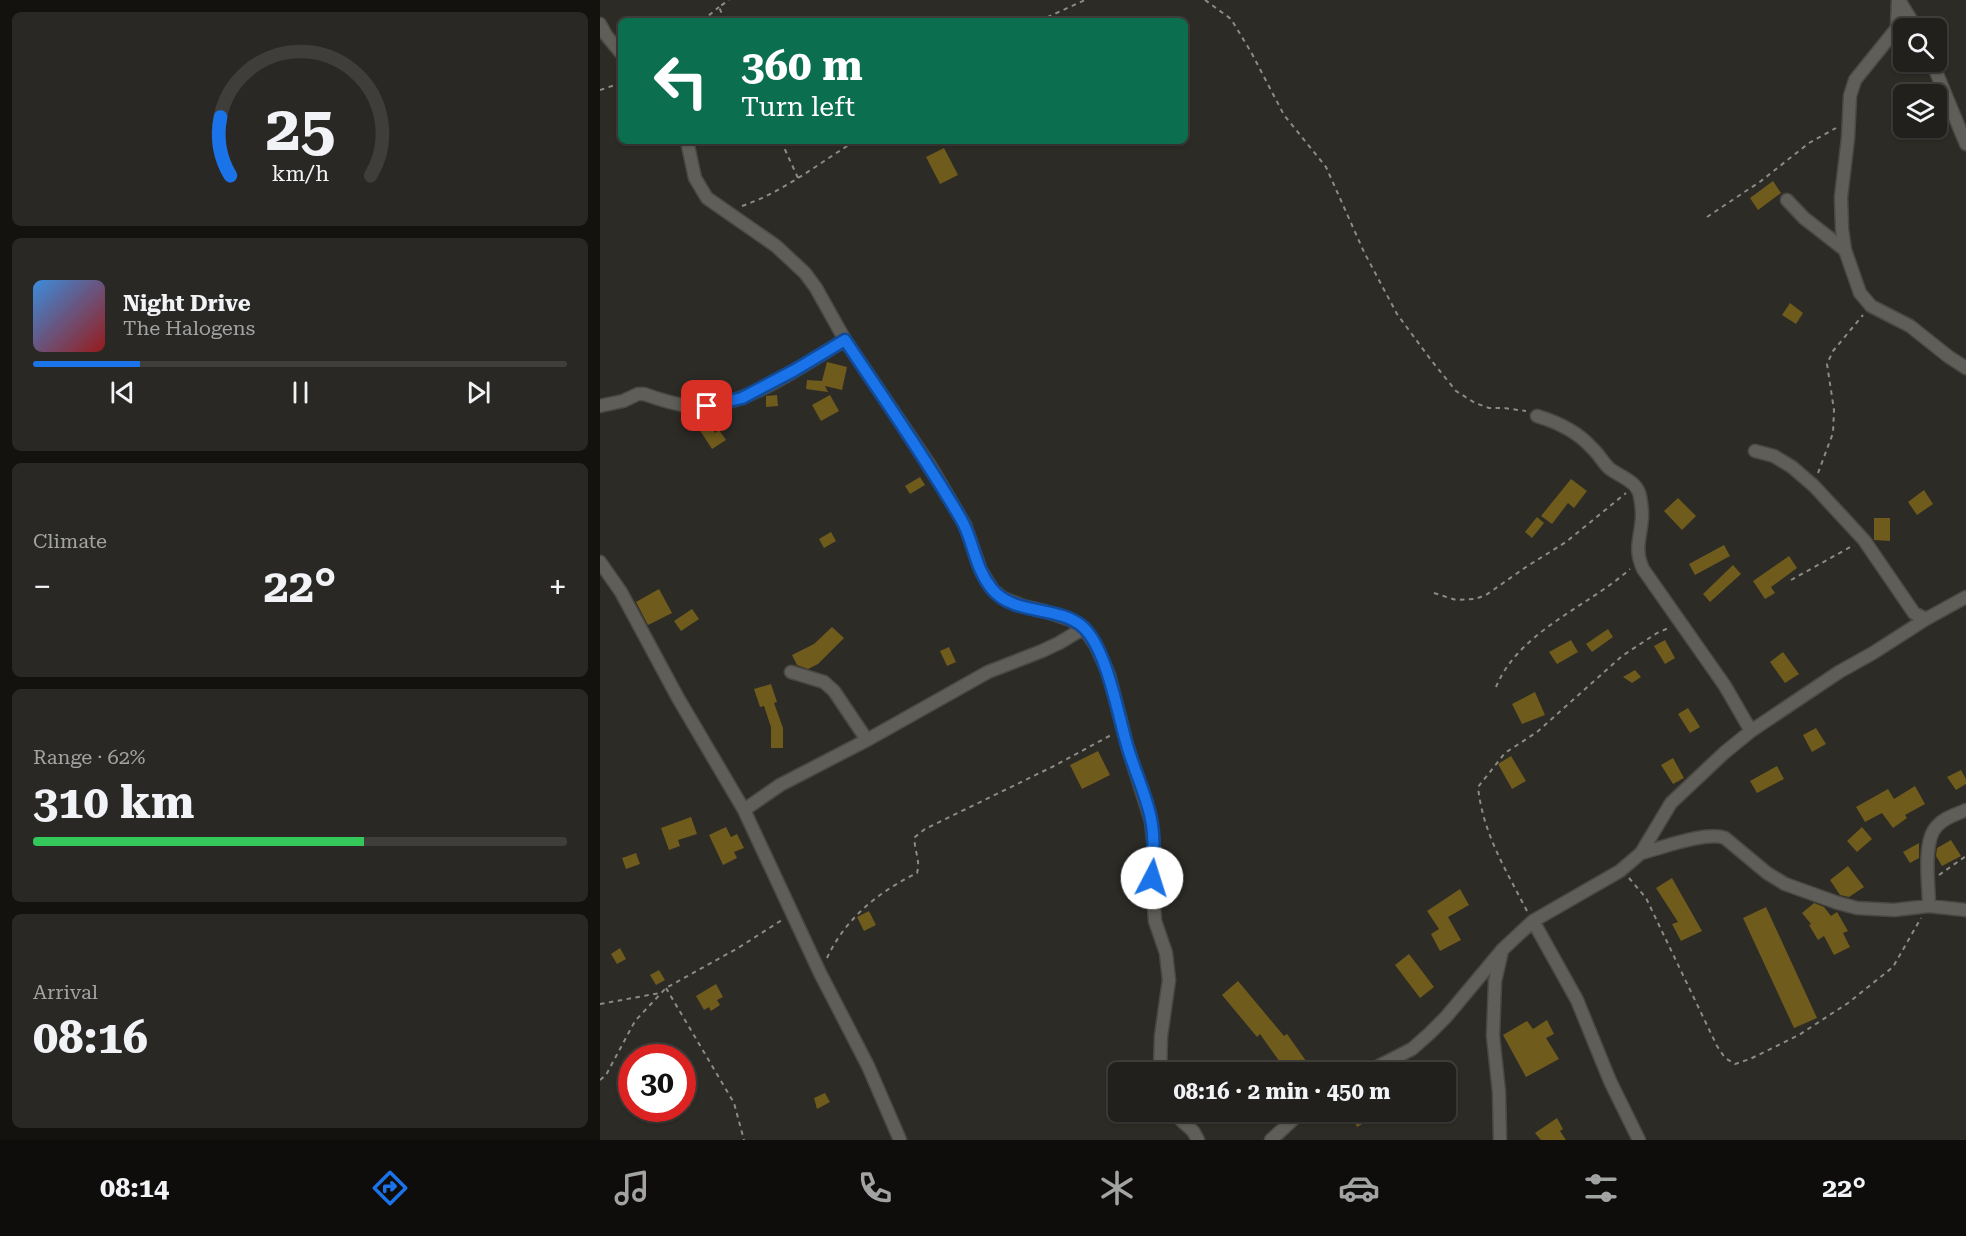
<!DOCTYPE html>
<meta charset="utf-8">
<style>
:root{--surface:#22201c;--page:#2a2825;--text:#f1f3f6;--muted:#a2a3a3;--line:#3f3e3b;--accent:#1a73e8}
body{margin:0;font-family:"Roboto Serif",serif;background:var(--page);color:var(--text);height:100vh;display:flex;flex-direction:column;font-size:22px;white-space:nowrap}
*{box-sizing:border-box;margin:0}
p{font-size:20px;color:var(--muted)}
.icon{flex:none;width:33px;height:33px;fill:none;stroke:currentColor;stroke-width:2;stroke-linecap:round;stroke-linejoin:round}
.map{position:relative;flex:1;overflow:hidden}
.details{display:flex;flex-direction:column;gap:12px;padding:12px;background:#13120f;width:600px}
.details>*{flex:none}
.hud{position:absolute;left:18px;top:18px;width:570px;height:126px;border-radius:9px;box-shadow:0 2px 4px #0004,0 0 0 2px var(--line);background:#0b6e4f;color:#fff;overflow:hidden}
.fabs{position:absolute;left:1293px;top:18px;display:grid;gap:12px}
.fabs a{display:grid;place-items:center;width:54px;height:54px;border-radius:9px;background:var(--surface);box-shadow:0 2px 4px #0004,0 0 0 2px var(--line);font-size:30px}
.speed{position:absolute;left:18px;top:1044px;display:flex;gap:12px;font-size:30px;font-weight:700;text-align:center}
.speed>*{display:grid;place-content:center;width:78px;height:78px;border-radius:50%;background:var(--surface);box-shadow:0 2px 4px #0004,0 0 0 2px var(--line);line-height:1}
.speed .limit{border:9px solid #d22;background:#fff;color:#111}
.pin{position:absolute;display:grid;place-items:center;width:51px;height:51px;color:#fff;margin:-26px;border-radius:12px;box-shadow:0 3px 9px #0006}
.me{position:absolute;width:66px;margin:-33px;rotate:5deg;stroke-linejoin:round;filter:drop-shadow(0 0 4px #0008)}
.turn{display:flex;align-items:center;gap:21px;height:126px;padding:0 24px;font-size:27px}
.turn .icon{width:78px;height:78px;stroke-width:2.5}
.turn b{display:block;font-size:42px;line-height:51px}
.big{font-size:45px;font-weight:700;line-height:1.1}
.details .card{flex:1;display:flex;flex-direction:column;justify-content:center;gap:9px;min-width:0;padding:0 21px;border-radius:9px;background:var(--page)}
.details .dial{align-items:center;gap:0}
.dial svg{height:156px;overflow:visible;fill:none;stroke:var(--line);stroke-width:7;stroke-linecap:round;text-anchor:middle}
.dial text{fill:var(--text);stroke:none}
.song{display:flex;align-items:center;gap:18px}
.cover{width:72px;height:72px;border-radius:9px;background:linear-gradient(135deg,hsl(210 70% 55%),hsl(0 70% 35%))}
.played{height:6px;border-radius:3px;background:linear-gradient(90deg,var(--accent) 20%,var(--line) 20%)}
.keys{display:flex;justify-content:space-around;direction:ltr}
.heat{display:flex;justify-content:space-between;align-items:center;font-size:33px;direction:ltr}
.charge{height:9px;border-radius:4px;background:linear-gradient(90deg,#34c759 62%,var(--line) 0)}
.trip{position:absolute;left:508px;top:1062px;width:348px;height:60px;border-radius:9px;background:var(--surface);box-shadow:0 2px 4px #0004,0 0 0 2px var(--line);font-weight:700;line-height:60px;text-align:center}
.dock{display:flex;height:96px;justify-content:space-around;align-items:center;background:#0e0d0b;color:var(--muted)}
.dock .icon{width:42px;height:42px}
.dock .selected{color:var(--accent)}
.dock b{font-size:27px;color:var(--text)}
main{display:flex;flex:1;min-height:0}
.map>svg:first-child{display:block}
.building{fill:#6f5b1c}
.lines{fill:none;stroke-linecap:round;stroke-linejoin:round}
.minor-casing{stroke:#494843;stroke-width:15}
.path{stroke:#8c8b87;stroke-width:2;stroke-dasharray:4.5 4.5;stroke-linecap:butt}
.minor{stroke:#605e58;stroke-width:12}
.route-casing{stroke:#114b97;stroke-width:15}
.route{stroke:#1a73e8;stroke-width:10}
</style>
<main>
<section class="details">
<div class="card dial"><svg viewBox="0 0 100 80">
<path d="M14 69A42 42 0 1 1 86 69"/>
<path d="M14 69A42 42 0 0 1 9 39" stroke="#1a73e8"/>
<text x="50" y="56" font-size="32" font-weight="700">25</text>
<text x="50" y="72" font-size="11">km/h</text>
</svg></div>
<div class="card">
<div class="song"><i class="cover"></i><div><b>Night Drive</b><p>The Halogens</p></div></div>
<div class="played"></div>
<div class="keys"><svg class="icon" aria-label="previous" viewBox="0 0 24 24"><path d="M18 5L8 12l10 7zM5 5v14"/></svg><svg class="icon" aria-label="pause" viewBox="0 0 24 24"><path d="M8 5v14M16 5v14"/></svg><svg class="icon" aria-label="next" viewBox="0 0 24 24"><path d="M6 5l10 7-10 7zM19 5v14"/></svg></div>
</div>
<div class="card"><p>Climate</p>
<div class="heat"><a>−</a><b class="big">22°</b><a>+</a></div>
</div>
<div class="card"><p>Range · 62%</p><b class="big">310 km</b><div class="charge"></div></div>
<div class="card"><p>Arrival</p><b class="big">08:16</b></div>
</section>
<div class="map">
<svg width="1366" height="1140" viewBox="0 0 1366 1140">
<rect width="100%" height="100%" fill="#2d2b26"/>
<path class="building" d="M344,148L358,175L340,184L326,157Z
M1173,181L1181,193L1158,210L1150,198Z
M1190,303L1203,313L1196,324L1182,315Z
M227,362L247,367L242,390L225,386L228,392L206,389L207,380L222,381Z
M177,395L178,406L166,407V396Z
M230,395L239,411L221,421L212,405Z
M104,414L115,433L119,430L126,440L112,449L90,415Z
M320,477L325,485L310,494L305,486Z
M971,479L987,491L974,508L968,503L952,524L941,516Z
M1324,490L1333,504L1317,515L1308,502Z
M1078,498L1096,516L1082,530L1064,511Z
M937,517L944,523L932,538L925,532Z
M1274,518H1290V541L1274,540Z
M231,532L236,541L224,548L219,539Z
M1124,545L1130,556L1095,575L1089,564Z
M1189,556L1197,568L1171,587L1175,593L1165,599L1153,581Z
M1133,565L1141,574L1110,602L1103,594Z
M59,589L72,613L48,625L36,602Z
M92,609L99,619L81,631L74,621Z
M232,627L244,638L218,664L208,669L197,665L192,655L214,644Z
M1008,629L1013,637L992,652L986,644Z
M971,640L978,652L957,664L949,652Z
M1065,640L1075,658L1065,664L1054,646Z
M349,647L356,662L347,666L340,651Z
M1183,652L1199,674L1185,683L1170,662Z
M1035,670L1041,677L1032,683L1023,677Z
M171,684L177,702L174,703L183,728V748H171V727L164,706L160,707L154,689Z
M935,692L945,715L922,724L912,704Z
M1088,708L1100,727L1090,733L1078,714Z
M1216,728L1226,744L1212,752L1203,735Z
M498,751L510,775L482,789L470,765Z
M911,756L926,781L912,789L898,764Z
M1073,758L1084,778L1073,784L1061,765Z
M1177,766L1184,779L1157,793L1150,781Z
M1361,770L1366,779V784L1356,790L1347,777Z
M1315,786L1325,804L1305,815L1307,818L1293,828L1282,813L1265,822L1256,807L1288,789L1294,799Z
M91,817L97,834L78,840L80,846L69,850L61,828Z
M126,827L131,837L137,834L144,848L134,852L137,858L123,865L109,835Z
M1262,827L1272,839L1257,852L1247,841Z
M1351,840L1361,856L1342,866L1336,856L1337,848Z
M1319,843V858L1310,863L1303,852Z
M36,853L40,864L26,869L22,858Z
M1248,866L1264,887L1249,897L1240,895L1230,880Z
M1072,878L1102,931L1081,941L1072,924L1078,922L1056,888Z
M860,889L869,905L848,917L861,940L840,951L831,934L839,929L827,911Z
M1214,903L1224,907L1231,916L1237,912L1248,931L1243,933L1250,947L1234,955L1224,936L1218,940L1209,925L1211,924L1202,913Z
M1166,907L1217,1018L1194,1028L1143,918Z
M269,911L276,925L264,931L257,917Z
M20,948L26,959L17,964L11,954Z
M809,954L834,987L820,998L795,965Z
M59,970L65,980L56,985L50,975Z
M638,981L684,1036L687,1034L711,1068L726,1060L732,1072H687L660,1034L657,1037L622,995Z
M116,984L123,997L117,1000L120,1005L111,1011L109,1007L104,1010L96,996Z
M947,1020L954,1034L946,1038L959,1059L926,1077L903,1035L927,1021L933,1029Z
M225,1093L230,1102L217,1109L214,1098Z
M757,1112H784L757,1127L751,1115Z
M957,1118L963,1129L960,1131L966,1140H941L935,1133Z"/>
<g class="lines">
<defs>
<path id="minor" d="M1298,0L1297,28L1255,80L1250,96L1248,138L1241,197L1242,229L1245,250L1260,293L1271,306L1310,326L1349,357L1366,368
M1299,0L1316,28
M0,24L6,35L21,53
M1332,62L1366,144
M87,141L95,178L107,198L176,246L205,273L216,288L245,340L331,467L365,525L381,571L393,590L403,598L423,606L444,611L471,620L484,628L496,646L509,675L527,745L551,821L554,848L552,877L555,921L566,953L569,980L561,1036L560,1072
M1187,200L1204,218L1245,250
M0,406L23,401L38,394H44C58,399 73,404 89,406C140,412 203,365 245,340
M937,416C957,422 977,431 992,448C999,454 1003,463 1010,469C1021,477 1037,481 1040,496C1041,502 1042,509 1042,514C1042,536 1033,547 1043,569L1125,686L1151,731
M1155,451L1174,456L1192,467L1214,486L1264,540L1314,613L1326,619L1366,597
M0,562L21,592L78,698L144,810L220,973L268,1066L300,1140
M191,672L224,682L234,691L267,740
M144,810L180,785L267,740L388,672L442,651L459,643L484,628
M1041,853C1062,848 1106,831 1125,838L1167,873L1185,884L1238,903L1257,908L1294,910L1329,906L1366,910
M1329,906C1329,885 1322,841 1337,826C1345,817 1355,815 1366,810
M933,921L977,1000L1010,1081L1039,1140
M767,1072L812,1049L830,1033L846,1017L902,950L933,921L1020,871L1041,853L1071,803L1124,753L1151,731L1239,672L1273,653L1326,619
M572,1112L593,1131L598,1140
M671,1140L701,1112
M900,1140L899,1092L893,1036L895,981L902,951"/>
</defs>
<use href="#minor" class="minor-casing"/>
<path class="path" d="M605,0L631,19L651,52L684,115L726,167L764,252L797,314L831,360L856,391L875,403L889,408H904L926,411
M102,21L119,7
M125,21L119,7L129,0
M439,21L485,0
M0,90L21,83
M181,141L198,178
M142,206C183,192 218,164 255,141
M1107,217L1161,181L1209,143L1236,128
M1218,473L1233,433L1234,410L1227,364L1233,351L1263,315
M1191,580L1254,545
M834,593L856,600L875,599L886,595L926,567L966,542L1026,493
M896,687C919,631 989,606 1030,569
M1339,875L1366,856
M1029,878L1046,898L1117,1046L1125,1058L1135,1064L1150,1059L1199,1035L1248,1003L1293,967L1321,918
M927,911C906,870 883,834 878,787L905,753L937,732L1022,656L1057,633L1071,627
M227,958C245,919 278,892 317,873C321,858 313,850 315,837L325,829L454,766L513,734
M66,988L134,1103L144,1140
M0,1004L60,993
M0,1080L6,1075L35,1021L66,988L138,948L182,920"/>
<use href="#minor" class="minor"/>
</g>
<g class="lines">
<defs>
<path id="route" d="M107,406L142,398L195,370L245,340C284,399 325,457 361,519C374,541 374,567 392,589C414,616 458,605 483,627C507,649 518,715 527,745C534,770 546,794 551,819C555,838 553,858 552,878"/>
</defs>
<use href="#route" class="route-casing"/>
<use href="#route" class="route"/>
</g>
</svg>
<div class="fabs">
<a><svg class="icon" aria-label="search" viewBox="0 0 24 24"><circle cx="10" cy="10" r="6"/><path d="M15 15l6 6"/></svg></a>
<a><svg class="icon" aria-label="layers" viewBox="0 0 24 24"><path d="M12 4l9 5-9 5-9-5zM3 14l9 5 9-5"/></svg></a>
</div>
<div class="speed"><div class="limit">30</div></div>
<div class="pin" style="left:107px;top:406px;background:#d93025"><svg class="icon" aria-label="arrive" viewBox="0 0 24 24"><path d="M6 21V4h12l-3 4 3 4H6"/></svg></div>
<svg class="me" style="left:552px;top:878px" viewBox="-20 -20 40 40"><circle r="19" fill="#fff"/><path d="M0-13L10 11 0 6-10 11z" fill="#1a73e8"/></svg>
<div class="trip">08:16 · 2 min · 450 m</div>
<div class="hud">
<div class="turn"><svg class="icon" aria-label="left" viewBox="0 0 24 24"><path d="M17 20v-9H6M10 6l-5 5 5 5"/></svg><div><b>360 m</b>Turn left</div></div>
</div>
</div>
</main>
<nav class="dock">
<b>08:14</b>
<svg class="icon selected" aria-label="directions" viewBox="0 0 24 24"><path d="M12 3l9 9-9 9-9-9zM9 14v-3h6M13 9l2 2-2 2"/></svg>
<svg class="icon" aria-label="music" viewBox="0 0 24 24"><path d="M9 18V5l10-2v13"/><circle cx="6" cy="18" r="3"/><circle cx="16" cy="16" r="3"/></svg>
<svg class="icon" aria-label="phone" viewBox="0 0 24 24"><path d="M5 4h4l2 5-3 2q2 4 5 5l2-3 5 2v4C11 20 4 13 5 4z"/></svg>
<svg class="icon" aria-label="climate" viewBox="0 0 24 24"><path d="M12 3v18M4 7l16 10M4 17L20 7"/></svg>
<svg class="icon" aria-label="car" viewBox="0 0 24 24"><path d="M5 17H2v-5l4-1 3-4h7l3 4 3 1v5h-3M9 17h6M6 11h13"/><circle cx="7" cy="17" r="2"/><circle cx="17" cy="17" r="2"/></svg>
<svg class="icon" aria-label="filters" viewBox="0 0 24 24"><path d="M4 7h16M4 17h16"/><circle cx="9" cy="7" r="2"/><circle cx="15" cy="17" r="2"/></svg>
<b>22°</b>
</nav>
